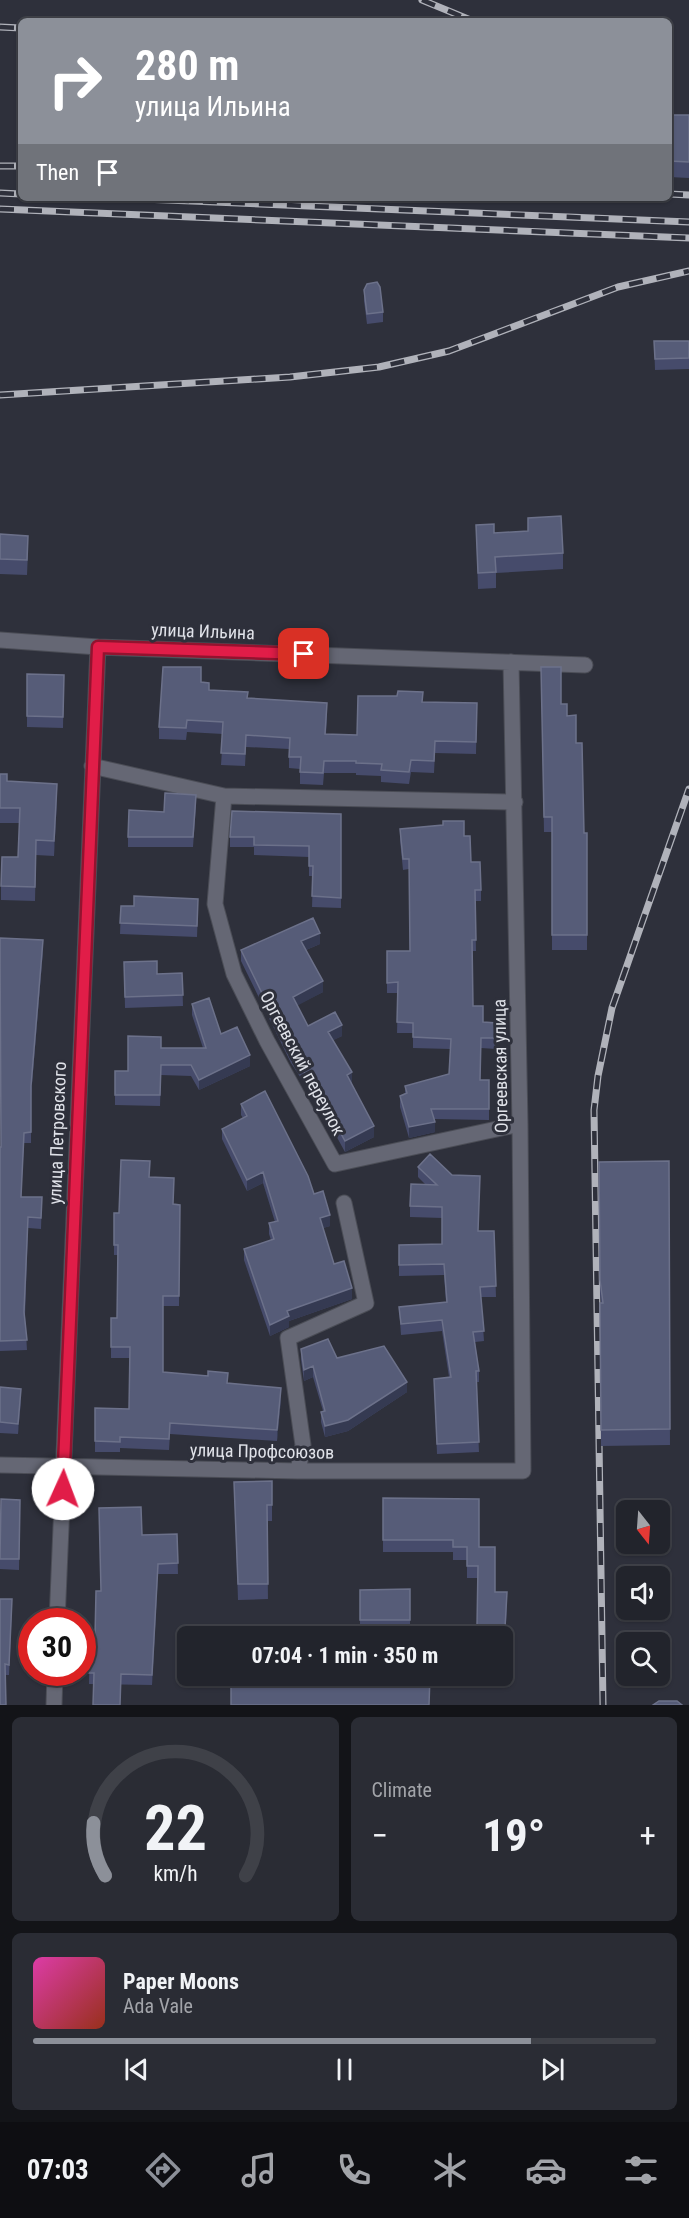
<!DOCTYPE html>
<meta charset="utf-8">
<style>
:root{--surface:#22242c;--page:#2a2c34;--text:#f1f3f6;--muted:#a2a4a9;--line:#3f4148;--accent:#8c9099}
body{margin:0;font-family:"Roboto Condensed",sans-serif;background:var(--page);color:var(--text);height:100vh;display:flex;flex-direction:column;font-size:22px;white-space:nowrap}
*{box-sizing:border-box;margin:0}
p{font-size:20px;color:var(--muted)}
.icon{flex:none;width:33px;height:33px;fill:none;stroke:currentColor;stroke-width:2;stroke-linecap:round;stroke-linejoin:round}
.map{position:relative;height:1705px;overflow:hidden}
.panel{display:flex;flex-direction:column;gap:12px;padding:12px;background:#131418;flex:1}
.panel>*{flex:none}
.banner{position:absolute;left:18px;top:18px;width:654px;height:183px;border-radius:9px;box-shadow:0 2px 4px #0004,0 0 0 2px var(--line);background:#8c9099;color:#fff;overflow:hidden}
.needle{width:39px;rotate:163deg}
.fabs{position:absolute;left:616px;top:1500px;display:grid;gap:12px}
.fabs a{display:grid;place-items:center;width:54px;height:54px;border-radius:9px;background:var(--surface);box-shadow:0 2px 4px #0004,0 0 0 2px var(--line);font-size:30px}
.speed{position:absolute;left:18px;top:1608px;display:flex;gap:12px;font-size:30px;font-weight:700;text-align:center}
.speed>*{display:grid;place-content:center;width:78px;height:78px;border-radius:50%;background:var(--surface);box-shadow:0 2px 4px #0004,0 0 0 2px var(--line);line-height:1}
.speed .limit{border:9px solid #d22;background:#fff;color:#111}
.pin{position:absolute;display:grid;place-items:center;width:51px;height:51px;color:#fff;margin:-26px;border-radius:12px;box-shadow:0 3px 9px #0006}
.me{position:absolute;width:66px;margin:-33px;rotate:2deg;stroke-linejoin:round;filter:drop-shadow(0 0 4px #0008)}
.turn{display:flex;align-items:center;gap:21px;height:126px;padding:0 18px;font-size:27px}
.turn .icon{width:78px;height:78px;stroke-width:2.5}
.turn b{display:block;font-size:42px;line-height:51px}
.then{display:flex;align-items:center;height:57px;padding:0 18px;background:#0003;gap:12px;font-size:22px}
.big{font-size:45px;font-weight:700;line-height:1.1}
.panel .widget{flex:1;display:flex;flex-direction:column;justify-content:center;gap:9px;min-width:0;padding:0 21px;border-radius:9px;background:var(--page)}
.panel .dial{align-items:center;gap:0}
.dial svg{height:156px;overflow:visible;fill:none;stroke:var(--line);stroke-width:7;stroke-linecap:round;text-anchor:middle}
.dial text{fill:var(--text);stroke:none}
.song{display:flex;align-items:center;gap:18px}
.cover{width:72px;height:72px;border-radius:9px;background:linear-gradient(135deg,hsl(320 70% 55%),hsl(10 70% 35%))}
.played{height:6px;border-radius:3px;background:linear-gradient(90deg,var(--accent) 80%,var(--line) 80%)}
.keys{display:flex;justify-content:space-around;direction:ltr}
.heat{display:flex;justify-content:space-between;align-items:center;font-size:33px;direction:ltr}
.panel .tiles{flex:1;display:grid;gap:12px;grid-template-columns:1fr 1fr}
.widget:last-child{grid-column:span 2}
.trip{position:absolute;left:177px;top:1626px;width:336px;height:60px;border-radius:9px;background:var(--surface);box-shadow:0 2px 4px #0004,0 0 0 2px var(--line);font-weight:700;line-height:60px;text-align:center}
.tabs{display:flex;height:96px;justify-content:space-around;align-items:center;background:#0e0e12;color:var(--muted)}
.tabs .icon{width:42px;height:42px}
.tabs .on{color:var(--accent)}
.tabs b{font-size:27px;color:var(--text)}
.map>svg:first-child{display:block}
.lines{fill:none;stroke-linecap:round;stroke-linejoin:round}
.street-casing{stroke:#4b4d56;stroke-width:17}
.street{stroke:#656774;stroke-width:15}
.rail-casing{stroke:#b0b2ba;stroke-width:7}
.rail{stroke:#2e303b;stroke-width:4.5;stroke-dasharray:14;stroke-linecap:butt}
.wall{fill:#464b6b}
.shaded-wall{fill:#353a52}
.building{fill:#565c78;stroke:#6c718a;stroke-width:1.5}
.route-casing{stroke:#92132f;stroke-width:15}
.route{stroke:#e11d48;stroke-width:10}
.labels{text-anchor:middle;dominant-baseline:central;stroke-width:6;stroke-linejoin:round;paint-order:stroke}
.street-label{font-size:18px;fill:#e0e2e9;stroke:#2e303b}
</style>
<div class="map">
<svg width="689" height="1705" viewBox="0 0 689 1705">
<rect width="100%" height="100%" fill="#2e303b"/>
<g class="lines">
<defs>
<path id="street" d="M0,640L98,647L585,665
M92,766L224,796L215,904L234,974L267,1041L335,1164L520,1124
M224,796L515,802
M0,1465L298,1471H523L520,1124L511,662
M298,1471L303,1445L288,1338L366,1303L344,1203
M57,1622L98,647
M54,1705L55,1672"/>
</defs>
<use href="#street" class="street-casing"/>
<use href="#street" class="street"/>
<defs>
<path id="rail" d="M422,0L473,21
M0,27L21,28
M0,166H21
M0,193L21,194
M669,194L689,195
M119,198L689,222
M0,209L689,238
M0,395L290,377L379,367L449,351L618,287L689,271
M603,1705L594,1110L598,1076L612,1008L689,789"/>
</defs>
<use href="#rail" class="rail-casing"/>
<use href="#rail" class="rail"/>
</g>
<path class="wall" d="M669,115H689V178L669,177Z
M364,290L383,312V322L367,324L364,301Z
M654,341H689V369L655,370Z
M528,518L563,553V569L496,573V588L478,589L476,525L494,533L528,531Z
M0,534L28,551L27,575L0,574Z
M541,667L567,716L576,743L584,833H587V950H552V832H544Z
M27,674L64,675L63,728L27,727Z
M201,682L209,690L327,715L326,734L357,735L423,702L477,703L476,754L435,753L434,773L411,772L409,784L381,782V776L356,775V773H324L323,785L300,784V769L289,768V749L246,747L245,766L221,765L223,734L187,732L186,740L159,739V727Z
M0,774L7,781L57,799L54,856L36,855L35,901L1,900V886L18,857L20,823H0Z
M196,805L193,847H128V837L164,812Z
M341,814V908L312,907L313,876H309V857L254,855V847H230V837Z
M400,829L464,836L471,862L481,890V901H475L476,951H472L473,1006L483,1022L497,1023L496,1049L481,1048L480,1080H489V1120L434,1119L435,1132L409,1138L400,1107V1096L405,1094V1086L449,1074L450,1049L413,1048V1033H397L398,993H387V951H410L409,869L403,870L400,840Z
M121,906L198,910L197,937L120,934Z
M320,944L306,950L323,992L297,1005L308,1026L342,1036L333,1040L374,1137L345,1152L322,1110L291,1063L241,961V950Z
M43,950L31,1096V1143H24L21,1197H42L41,1229L28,1228L25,1316L27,1350L0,1351V1147H1Z
M124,962L157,974L182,973L183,1006L125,1008Z
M192,1004L250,1066L199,1090L191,1076L161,1075L160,1106L115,1105V1071H128L161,1048H203L192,1015Z
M241,1104L314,1194L330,1226L323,1228L334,1264L352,1299L289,1321V1327L270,1336L244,1260V1249L271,1240L269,1234V1223L275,1222L263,1183L247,1191L222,1139V1129L243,1118L241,1115Z
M430,1154L478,1231H494L496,1297H481L484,1341L475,1342L479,1371V1382H476L479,1452L437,1454L434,1379L449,1377L442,1331L401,1335L399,1307L446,1302L444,1275L399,1276V1245L442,1244V1218L410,1217V1206L425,1184L418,1177V1167Z
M669,1161L670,1445L601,1446L600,1319L601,1303L600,1295L599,1162Z
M173,1204L180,1205L179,1306H163V1372L228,1383L281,1399L277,1441L170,1434L169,1450L120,1448V1452H95V1408L129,1409L130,1358H111V1318H117L118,1255H114V1245L119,1213Z
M301,1349L337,1358L407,1392L348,1431L325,1437L321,1422V1412L323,1411L313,1377L304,1381L301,1360Z
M0,1387L21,1400L18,1434L0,1433Z
M272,1481V1521H267L268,1599L238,1600L234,1482Z
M383,1498L479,1547L495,1592L507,1604L503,1676H479H502V1636L477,1626L478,1578H467V1560H453V1552H383Z
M20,1500L19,1570L0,1569V1519Z
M177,1534L178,1574H158L152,1685L89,1684L90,1637H95L101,1591L142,1535Z
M410,1589V1630L360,1631V1590Z
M12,1610L9,1675H6L0,1705Z"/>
<path class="shaded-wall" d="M57,784V799L54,856V841Z
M320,933V944L301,952V941Z
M43,940V950L31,1097V1086Z
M323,981V992L293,1008V997Z
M342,1025V1036L328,1043V1032Z
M250,1055V1066L199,1090V1080Z
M352,1072V1083L347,1086V1075Z
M435,1122V1132L409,1138V1127Z
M374,1126V1137L345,1152V1141Z
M263,1172V1183L247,1191V1180Z
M330,1215V1226L320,1229V1218Z
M352,1288V1299L289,1321V1327L270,1336V1325L287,1311Z
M313,1366V1377L304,1381V1370Z
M407,1382V1392L348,1431L325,1437V1426Z
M281,1388V1399L277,1441V1430Z
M21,1389V1400L18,1434V1424Z
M158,1564V1574L152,1685V1675Z
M507,1592V1604L503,1676V1664Z"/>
<path class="building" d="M669,115H689V162L669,161Z
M377,282L380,287L383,312L367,314L364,290L367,284Z
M654,341H689V358L655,359Z
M561,516L563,553L495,557L496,572L478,573L476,525L494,524V533L528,531V518Z
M0,534L28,536L27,560L0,559Z
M163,667H201V682L209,683V690L248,692L247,698L327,703L325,734L357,735L358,696H397L398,691L423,692L422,702L477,703L476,742L435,741L434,761L411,760L409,772L381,770L382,764L356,763V761H324L323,773L300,772L301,757H289L290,738L246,735L245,754L221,753L223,722L187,720L186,728L159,727Z
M541,667H561V704H567V716L576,715V743H582L584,833H587V935H552V817H544Z
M27,674L64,675L63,717L27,716Z
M0,774H7V781L57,784L54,841L36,840L35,887L1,886L2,857H18L20,808H0Z
M165,793L196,795L193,837H128L129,810L164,812Z
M232,811L341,814V898L312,896L313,866H309V846L254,845V837H230Z
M443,821H464V836H470L471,862H480L481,890H475L476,940H472L473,1006H483V1022L497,1023L496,1038H481L480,1080H489V1109H431L435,1122L409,1127L400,1096L407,1093L405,1086L449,1074L451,1039L413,1037V1023L397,1022L398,982L387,983V951H410L409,859H403L400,829L443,825Z
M134,896L198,899L197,926L120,923L121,906H134Z
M313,918L320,933L301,941L323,981L293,997L308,1026L335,1012L342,1025L328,1032L352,1072L347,1075L374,1126L345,1141L322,1099L291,1053L241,950Z
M0,938L43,940L31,1086V1132L24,1133L21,1197H42L41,1218L28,1217L24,1312L27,1340L0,1341V1147H1Z
M157,961V974L182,973L183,995L125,997L124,962Z
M209,998L221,1034L237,1027L250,1055L199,1080L191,1065H161L160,1095H115V1071H128V1036L161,1037V1048H206L192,1004Z
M265,1091L308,1176L314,1194L323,1191L330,1215L320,1218L334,1264L344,1261L352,1288L287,1311L289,1316L270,1325L244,1249L274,1239L269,1223L278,1221L263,1172L247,1180L222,1129L247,1116L241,1104Z
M430,1154L452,1175L480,1176L478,1231H494L496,1286L480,1287L484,1331L473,1332L479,1371H476L479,1442L437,1444L434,1379L451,1377L442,1320L401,1324L399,1307L447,1302L444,1264L399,1265V1245L442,1244V1207L410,1206L411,1184L437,1185L418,1167Z
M121,1160L150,1161L149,1177L174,1178L173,1204L180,1205L179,1296H163V1372L208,1376V1371L228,1373L227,1383L281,1388L277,1430L170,1423L169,1439L120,1437V1442L95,1441V1408L129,1409L130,1347H111V1318H117L118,1245H114V1213H119Z
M669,1161L670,1429L601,1430L600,1303H603L600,1280L599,1162Z
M328,1339L337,1358L384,1346L407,1382L348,1420L325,1426L321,1412L325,1411L313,1366L304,1370L301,1349Z
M0,1387L21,1389L18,1424L0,1422Z
M272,1481V1505H267L268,1584H238L234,1482Z
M383,1498L479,1499V1547H495V1592H507L503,1664L502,1636H446V1625L477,1626L478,1566H467V1547H453V1540H383Z
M1,1499L20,1500L19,1559H0Z
M141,1507L142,1535L177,1534L178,1563L158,1564L152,1675L121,1674L120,1705H93L94,1673H89L90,1637H95L96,1591H101L99,1508Z
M410,1589V1620H360V1590Z
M0,1599H12L9,1665L5,1664L6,1705H0Z
M231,1676H430L429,1705H231Z
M659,1701H677L682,1705H653Z"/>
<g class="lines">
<defs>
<path id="route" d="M63,1489L98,647L304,654"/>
</defs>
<use href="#route" class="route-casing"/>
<use href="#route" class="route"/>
</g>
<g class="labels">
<g class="street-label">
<text transform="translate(203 631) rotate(2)">улица Ильина</text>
<text transform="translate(303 1063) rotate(62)">Оргеевский переулок</text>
<text transform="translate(500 1066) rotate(-91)">Оргеевская улица</text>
<text transform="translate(57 1133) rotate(-88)">улица Петровского</text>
<text transform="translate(262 1451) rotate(1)">улица Профсоюзов</text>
</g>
</g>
</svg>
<div class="fabs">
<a><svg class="needle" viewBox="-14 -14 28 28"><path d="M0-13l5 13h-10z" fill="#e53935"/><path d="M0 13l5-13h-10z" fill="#a2a4a9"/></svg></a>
<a><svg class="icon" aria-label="sound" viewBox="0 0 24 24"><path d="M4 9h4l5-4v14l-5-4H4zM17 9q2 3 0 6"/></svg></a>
<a><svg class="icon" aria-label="search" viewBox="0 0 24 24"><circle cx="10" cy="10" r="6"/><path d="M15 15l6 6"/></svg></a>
</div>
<div class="speed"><div class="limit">30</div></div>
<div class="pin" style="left:304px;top:654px;background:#d93025"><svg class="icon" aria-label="arrive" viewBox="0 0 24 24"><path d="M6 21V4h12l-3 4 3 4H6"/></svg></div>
<svg class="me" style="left:63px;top:1489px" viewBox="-20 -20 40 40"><circle r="19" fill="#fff"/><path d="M0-13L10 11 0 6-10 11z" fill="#e11d48"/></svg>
<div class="trip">07:04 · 1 min · 350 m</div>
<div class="banner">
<div class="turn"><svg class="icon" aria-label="right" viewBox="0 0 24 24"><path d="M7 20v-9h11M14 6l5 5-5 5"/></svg><div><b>280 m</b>улица Ильина</div></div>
<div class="then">Then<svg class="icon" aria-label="arrive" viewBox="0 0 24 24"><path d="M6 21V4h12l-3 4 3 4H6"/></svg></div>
</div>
</div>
<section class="panel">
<div class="tiles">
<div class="widget dial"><svg viewBox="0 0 100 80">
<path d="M14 69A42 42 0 1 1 86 69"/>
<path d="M14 69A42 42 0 0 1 8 42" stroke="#8c9099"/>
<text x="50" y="56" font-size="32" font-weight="700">22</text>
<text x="50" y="72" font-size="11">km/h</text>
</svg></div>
<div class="widget"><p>Climate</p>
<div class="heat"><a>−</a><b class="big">19°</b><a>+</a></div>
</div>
<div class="widget">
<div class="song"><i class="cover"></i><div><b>Paper Moons</b><p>Ada Vale</p></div></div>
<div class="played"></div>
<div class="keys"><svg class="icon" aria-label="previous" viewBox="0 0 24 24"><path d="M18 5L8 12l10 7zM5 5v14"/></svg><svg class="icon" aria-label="pause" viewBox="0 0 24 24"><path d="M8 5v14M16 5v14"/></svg><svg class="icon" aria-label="next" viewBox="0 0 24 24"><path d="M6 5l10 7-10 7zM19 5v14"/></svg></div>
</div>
</div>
</section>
<nav class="tabs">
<b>07:03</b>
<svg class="icon on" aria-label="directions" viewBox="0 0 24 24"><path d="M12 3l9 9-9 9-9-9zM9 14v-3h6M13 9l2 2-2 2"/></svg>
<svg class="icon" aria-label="music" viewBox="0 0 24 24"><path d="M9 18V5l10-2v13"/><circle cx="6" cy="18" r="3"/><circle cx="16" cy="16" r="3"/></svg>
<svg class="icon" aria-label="phone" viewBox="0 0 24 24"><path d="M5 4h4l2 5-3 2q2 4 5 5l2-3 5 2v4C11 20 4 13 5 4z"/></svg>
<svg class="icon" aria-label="climate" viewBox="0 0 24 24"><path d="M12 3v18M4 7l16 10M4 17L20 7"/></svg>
<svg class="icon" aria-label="car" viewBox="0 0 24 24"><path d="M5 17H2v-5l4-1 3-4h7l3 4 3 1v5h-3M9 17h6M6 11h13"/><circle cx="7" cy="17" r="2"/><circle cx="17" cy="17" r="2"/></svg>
<svg class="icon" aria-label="filters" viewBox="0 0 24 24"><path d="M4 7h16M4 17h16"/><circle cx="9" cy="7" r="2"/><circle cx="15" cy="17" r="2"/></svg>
</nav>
